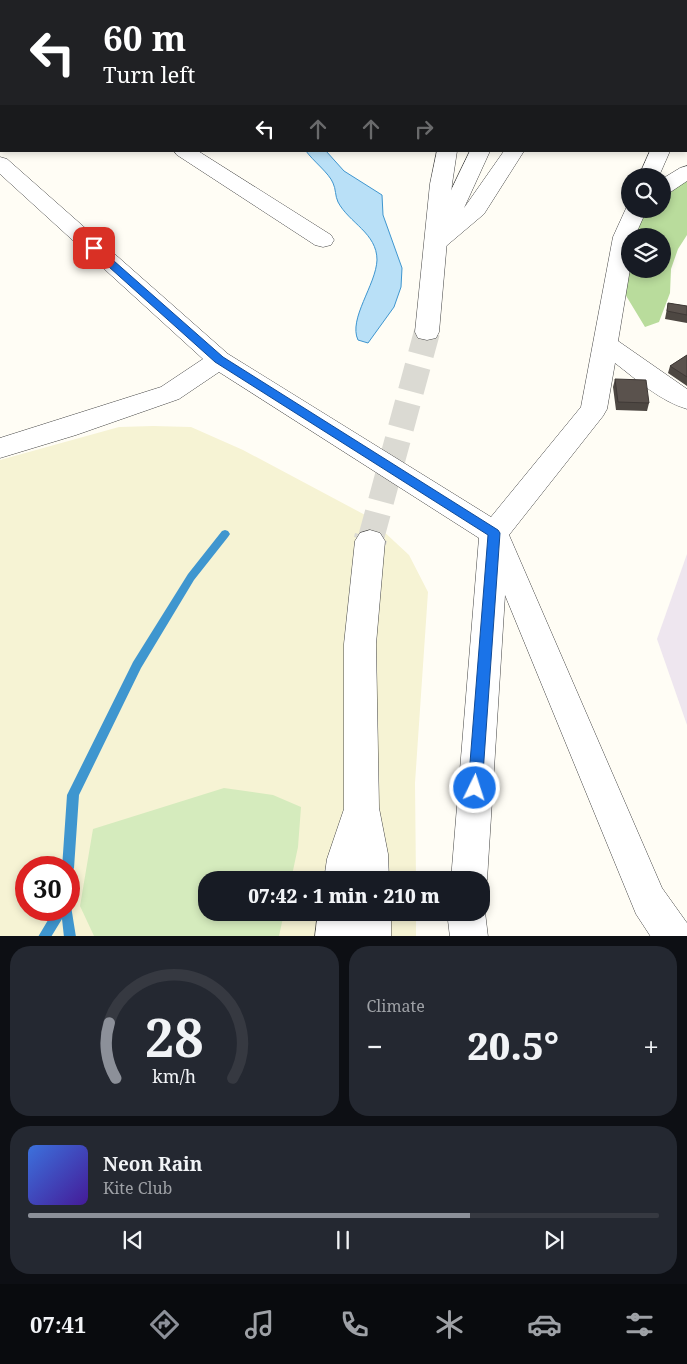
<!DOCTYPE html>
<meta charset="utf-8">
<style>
:root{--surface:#171b24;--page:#242831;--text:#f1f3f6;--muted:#9ea1a6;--line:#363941;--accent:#8c9099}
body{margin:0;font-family:"Noto Serif",serif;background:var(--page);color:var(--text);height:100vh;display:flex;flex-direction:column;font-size:19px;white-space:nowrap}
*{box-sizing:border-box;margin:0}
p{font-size:16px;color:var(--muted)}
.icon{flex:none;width:28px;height:28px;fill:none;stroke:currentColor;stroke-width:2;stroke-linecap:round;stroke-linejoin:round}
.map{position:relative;height:936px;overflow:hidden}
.side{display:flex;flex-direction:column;gap:10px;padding:10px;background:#0d0f14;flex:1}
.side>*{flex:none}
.top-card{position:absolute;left:0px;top:0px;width:688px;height:152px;box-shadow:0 2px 8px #0003;background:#202124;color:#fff;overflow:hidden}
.buttons{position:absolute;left:621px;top:168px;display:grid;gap:10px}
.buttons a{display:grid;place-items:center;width:50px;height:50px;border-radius:50%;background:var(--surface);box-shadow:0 2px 8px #0003;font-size:25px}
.speed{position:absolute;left:15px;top:856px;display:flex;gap:10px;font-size:25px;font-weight:700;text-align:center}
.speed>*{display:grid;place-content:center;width:65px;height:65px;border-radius:50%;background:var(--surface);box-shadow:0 2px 8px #0003;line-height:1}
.speed .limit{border:8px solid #d22;background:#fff;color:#111}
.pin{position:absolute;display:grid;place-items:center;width:42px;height:42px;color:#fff;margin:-21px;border-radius:10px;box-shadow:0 2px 8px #0006}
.me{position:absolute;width:55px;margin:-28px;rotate:4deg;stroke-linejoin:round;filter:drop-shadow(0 0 4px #0008)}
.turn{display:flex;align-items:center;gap:18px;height:105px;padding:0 20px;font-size:22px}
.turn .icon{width:65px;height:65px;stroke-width:2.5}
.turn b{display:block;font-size:35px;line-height:42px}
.lanes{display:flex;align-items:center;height:48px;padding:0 20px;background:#0003;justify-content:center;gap:25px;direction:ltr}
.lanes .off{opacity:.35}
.big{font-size:38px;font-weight:800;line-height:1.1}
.side .card{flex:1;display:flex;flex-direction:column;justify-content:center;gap:8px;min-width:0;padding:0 18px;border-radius:20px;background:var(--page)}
.side .dial{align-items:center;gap:0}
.dial svg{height:130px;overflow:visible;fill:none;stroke:var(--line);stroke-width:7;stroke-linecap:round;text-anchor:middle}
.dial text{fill:var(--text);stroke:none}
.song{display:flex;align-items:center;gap:15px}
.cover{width:60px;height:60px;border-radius:8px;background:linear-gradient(135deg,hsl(220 70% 55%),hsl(260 70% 35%))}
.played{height:5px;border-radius:2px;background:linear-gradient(90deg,var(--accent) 70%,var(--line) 70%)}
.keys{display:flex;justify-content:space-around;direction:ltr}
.heat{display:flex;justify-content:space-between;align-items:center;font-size:28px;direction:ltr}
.side .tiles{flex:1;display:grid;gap:10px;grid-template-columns:1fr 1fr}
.card:last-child{grid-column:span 2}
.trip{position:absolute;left:198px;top:871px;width:292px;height:50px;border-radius:20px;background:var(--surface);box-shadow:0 2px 8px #0003;font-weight:800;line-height:50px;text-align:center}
.dock{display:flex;height:80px;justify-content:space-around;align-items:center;background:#090b0e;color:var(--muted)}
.dock .icon{width:35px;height:35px}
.dock .on{color:var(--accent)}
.dock b{font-size:22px;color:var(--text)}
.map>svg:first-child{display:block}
.industrial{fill:#eee6ef}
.farmland{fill:#f6f3d4;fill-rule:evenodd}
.green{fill:#d5ebbd}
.forest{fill:#b9dc9c}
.water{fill:#b9e0f7;stroke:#3f96cf}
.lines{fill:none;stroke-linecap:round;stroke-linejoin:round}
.stream{fill:#3f96cf;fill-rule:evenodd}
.tertiary-tunnel-far1{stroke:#dbdad3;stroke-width:26;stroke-dasharray:26 12;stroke-linecap:butt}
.tertiary-tunnel{stroke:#dbdad3;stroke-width:33;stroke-dasharray:33 17;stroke-linecap:butt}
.minor-casing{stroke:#444;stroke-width:1}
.tertiary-casing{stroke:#444;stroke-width:1}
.minor{fill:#fff;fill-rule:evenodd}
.tertiary{fill:#fff;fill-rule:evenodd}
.wall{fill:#4d4742}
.building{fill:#5a524d;stroke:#3f3936}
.route{fill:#1a73e8;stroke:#114b97}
</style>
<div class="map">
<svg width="687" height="937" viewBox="0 0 687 937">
<rect width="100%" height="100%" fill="#fffdf5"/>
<path class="industrial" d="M687,554V725L657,639Z"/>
<path class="farmland" d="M153,426L191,427L243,450L367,516L409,555L428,592L415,783L416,880H206V912L416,913V936L0,937V460L119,427ZM26,868H69V910H26Z"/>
<path class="green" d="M34,0H327L33,1Z
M224,788L273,795L301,807L298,847L291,880H206V912L284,913L279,936H94L80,906L93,829Z"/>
<path class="forest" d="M687,179V235L678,249L671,269L670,293L659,322L645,327L625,294L630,269H662V236H632L642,209H662L663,195Z"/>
<path class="water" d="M306,151H326L344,171L382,195L383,215L402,268L401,287L394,307L368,343L358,340C348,319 376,285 377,260C377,233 349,223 338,202C335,196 336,189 333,183C329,173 313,161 306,151Z"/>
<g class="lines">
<path class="stream" d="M225,530L228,531L230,534L228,537L194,580L141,668L79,795L74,868L72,872L69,873V868H62L67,795L69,791L133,662L188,574L222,531Z
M69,905L71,906L76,937H64L62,919L51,937H38L54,910H69Z"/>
<path class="tertiary-tunnel-far1" d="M371,538L427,332"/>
<path class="tertiary-tunnel" d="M370,541L371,537"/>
<defs>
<path id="minor" d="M678,0H687V7L686,1Z
M686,53H687V63H686Z
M0,56L1,57V68H0Z
M687,78V91L686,92V79Z
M686,130H687V142H686Z
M174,151H198L331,235L334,240L331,245L323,247L315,245L177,155Z
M470,151H490L464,208L504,151H524L484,214L445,247L437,249L429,247L426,242L431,236L430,234Z
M650,151H670L659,176H639Z
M0,157L7,159L228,354L491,517L581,407L613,237L628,204H630V209H647L635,236H630V269L618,341L687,389V409C660,401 637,380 615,363L607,409L603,416L509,535L662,888L687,923V937H651L636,914L505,595L487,880L481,893V880H451L479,538L219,372L179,399L76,435L0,458V438L161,387L203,359L0,174Z
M687,166V181L669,193L662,195V179L680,168Z
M481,904L485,912L488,937H450L447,912H481Z"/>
<path id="tertiary" d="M437,151H457L452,184L439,332L436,338L427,340L418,338L415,332L430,184Z
M370,530L380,533L385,541L376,644L379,808L388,854L389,880H324L327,859L344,809V644L355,541L360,533Z
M318,912H391V937H315Z"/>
</defs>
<use href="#minor" class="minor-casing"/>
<use href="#tertiary" class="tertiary-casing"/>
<use href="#minor" class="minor"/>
<use href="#tertiary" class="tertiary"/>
</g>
<path class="wall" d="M668,303L687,306V323L665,319Z
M687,355V386L668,373L670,366Z
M615,379L649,403L647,411L616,410L613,387Z"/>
<path class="building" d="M668,303L687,306V315L667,311Z
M687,355V377L670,366Z
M615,379L646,380L649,403L618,402Z"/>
<path class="route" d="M94,245L97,246L223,357L498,530L500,533L482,788L480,793L475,795L470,793L468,788L488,535L215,362L90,250V246Z"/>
</svg>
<div class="buttons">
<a><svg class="icon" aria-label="search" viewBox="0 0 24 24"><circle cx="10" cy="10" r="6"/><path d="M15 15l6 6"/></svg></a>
<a><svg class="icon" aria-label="layers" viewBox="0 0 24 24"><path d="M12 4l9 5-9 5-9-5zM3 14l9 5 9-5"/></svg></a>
</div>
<div class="speed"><div class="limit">30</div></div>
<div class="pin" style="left:94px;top:248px;background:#d93025"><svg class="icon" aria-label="arrive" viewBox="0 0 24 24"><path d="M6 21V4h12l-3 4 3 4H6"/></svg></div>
<svg class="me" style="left:475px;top:788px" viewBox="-20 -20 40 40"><circle r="17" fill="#1a73e8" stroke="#fff" stroke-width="3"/><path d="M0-11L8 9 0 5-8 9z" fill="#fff"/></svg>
<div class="trip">07:42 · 1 min · 210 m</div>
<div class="top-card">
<div class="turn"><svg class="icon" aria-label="left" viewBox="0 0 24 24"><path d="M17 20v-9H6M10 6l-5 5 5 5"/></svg><div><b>60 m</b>Turn left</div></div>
<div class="lanes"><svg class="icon" aria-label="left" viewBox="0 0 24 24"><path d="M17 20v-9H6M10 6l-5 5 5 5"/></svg><svg class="icon off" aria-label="ahead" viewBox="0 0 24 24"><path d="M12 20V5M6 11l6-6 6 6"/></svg><svg class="icon off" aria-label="ahead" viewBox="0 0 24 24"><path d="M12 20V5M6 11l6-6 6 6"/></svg><svg class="icon off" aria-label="right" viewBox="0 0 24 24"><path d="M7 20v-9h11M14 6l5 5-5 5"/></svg></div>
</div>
</div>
<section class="side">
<div class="tiles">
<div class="card dial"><svg viewBox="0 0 100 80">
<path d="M14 69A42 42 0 1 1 86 69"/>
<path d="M14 69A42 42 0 0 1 10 35" stroke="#8c9099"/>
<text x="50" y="56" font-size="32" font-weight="700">28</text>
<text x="50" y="72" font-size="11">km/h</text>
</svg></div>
<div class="card"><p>Climate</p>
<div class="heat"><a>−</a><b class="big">20.5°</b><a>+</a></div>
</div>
<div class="card">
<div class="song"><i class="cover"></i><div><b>Neon Rain</b><p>Kite Club</p></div></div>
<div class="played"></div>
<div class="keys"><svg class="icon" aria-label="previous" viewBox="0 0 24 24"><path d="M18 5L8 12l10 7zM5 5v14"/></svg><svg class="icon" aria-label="pause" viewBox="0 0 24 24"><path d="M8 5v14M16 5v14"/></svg><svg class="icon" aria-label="next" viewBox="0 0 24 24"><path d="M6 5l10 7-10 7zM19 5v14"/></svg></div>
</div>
</div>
</section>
<nav class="dock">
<b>07:41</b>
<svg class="icon on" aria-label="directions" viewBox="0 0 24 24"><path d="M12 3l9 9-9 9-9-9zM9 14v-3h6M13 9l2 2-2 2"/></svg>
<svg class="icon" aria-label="music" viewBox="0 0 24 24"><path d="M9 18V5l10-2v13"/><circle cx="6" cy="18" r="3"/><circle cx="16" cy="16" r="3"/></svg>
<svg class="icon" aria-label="phone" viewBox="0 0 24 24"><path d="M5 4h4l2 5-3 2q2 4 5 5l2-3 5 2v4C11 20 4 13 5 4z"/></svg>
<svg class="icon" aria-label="climate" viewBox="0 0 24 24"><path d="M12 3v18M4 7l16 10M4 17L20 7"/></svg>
<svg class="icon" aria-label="car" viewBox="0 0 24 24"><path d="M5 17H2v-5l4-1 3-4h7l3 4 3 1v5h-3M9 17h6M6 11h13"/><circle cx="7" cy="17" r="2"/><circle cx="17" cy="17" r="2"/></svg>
<svg class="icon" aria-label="filters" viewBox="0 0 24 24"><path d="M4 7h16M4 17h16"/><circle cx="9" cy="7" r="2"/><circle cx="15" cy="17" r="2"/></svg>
</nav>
